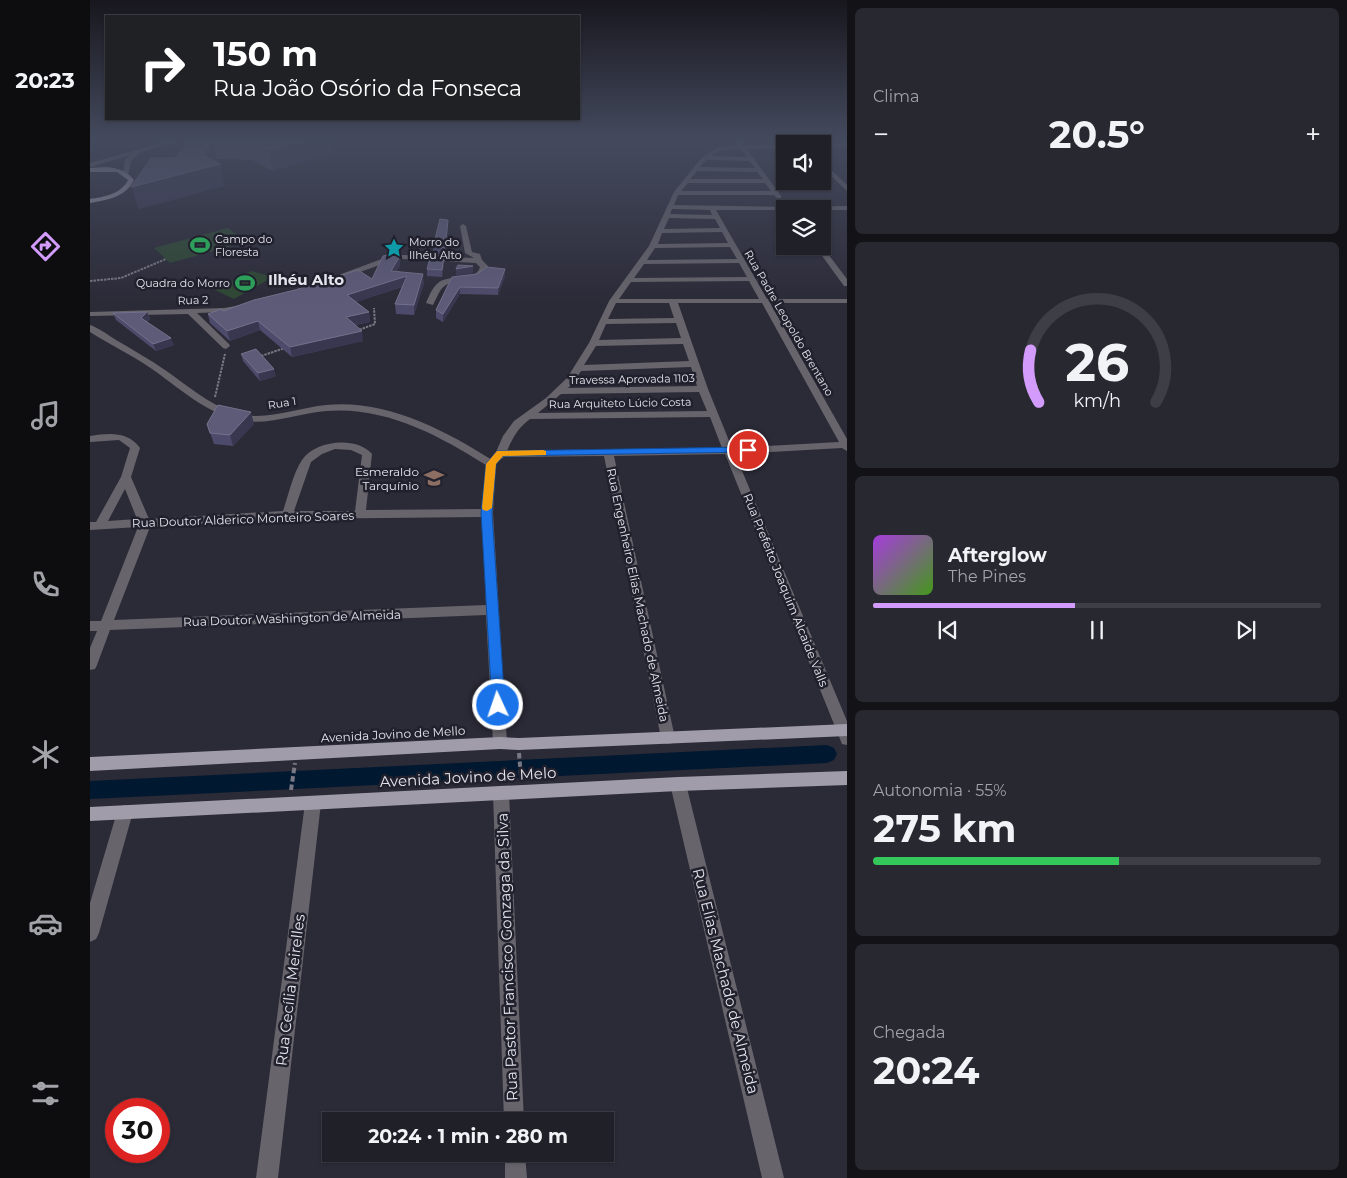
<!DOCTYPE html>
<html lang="pt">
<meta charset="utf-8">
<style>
:root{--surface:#202029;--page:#282831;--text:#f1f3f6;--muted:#a2a3a8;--line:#3d3e46;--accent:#d39cfc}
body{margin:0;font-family:Montserrat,sans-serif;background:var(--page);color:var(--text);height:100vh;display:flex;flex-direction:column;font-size:19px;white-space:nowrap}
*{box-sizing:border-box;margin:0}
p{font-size:16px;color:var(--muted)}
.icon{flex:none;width:28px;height:28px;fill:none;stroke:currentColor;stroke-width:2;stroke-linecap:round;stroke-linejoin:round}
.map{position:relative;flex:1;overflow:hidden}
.sheet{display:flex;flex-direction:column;gap:8px;padding:8px;background:#121217;width:500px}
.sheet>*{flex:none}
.hud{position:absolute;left:15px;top:15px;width:475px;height:105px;border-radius:0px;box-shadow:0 1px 4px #0004,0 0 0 1px var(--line);background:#202124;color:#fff;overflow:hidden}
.buttons{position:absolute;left:686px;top:135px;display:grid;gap:10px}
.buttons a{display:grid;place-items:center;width:55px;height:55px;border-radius:0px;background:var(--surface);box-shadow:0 1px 4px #0004,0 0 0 1px var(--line);font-size:25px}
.speed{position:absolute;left:15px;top:1098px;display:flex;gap:10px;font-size:25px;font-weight:700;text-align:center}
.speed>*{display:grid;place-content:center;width:65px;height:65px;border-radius:50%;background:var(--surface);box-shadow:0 1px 4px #0004,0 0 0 1px var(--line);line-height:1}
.speed .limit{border:8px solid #d22;background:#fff;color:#111}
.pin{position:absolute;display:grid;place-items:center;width:42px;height:42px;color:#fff;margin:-21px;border:2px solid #fff;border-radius:50%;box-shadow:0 1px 5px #0007}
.me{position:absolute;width:55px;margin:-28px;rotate:357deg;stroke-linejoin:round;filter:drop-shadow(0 0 4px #0008)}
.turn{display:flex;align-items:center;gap:18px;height:105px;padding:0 25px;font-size:22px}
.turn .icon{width:65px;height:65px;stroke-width:2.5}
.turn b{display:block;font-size:35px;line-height:42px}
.big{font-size:38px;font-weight:700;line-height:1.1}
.sheet .widget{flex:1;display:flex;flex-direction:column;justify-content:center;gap:8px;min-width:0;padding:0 18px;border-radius:8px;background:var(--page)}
.sheet .dial{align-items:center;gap:0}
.dial svg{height:130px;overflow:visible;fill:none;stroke:var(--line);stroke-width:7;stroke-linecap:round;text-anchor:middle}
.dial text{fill:var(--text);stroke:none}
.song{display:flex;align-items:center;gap:15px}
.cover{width:60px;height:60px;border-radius:8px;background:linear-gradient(135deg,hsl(280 70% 55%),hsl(100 70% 35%))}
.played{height:5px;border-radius:2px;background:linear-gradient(90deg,var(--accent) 45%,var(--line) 45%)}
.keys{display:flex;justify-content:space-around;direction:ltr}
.heat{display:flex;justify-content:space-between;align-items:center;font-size:28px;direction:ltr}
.charge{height:8px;border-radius:4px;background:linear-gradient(90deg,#34c759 55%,var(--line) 0)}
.trip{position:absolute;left:232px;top:1112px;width:292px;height:50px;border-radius:0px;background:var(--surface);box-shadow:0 1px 4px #0004,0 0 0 1px var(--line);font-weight:700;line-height:50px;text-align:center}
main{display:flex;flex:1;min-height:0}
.menu{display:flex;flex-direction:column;width:90px;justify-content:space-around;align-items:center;background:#0d0d10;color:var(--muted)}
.menu .icon{width:35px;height:35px}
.menu .current{color:var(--accent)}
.menu b{font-size:22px;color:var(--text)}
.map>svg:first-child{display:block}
.green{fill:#2e4732}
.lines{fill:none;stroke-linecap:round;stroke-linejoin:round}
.canal{fill:#001830;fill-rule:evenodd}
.path{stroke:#797884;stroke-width:2;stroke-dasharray:2.5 1;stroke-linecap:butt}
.minor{fill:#67646b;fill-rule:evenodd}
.major{fill:#a19ca9;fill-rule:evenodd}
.path-bridge{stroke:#797884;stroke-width:4;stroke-dasharray:5.5 3;stroke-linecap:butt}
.wall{fill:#4d4b6b}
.shaded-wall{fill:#393750}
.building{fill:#5e5b79;stroke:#73718b}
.route{fill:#1a73e8;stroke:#114b97}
.slow{fill:#f59e0b}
.labels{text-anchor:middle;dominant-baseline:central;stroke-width:5;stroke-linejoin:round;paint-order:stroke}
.far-poi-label{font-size:11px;fill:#e5e5ee;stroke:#21202d;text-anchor:start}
.far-street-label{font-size:11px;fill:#e5e5ee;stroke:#21202d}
.poi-label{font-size:12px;fill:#e5e5ee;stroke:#21202d;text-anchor:end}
.street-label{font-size:12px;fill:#e5e5ee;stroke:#21202d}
.far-district-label{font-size:15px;font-weight:bold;fill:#e5e5ee;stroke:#21202d}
.near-street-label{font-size:15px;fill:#e5e5ee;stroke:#21202d}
</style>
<main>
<nav class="menu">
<b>20:23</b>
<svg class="icon current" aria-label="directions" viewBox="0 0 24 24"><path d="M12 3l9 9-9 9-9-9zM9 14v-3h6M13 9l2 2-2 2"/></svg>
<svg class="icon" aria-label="music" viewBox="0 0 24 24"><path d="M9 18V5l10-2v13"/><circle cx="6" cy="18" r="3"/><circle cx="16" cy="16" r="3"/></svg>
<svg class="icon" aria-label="phone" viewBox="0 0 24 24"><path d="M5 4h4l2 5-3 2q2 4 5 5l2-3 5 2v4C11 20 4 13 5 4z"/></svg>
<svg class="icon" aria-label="climate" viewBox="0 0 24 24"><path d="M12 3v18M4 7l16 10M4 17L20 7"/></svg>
<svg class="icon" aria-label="car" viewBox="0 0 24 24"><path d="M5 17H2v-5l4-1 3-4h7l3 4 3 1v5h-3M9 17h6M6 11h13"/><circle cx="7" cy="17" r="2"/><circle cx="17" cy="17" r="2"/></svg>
<svg class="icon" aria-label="filters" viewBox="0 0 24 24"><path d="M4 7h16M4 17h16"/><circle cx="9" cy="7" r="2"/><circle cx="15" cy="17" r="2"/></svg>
</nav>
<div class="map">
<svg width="757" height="1178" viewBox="0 0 757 1178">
<rect width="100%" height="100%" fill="#2b2a37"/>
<path class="green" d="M138,228L156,242L80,263L64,248Z
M161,271L183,277L144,299L125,290Z"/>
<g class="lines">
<path class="canal" d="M737,745L744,748L747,754L744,760L737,763L0,799V781Z"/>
<path class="path" d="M0,281L31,278L76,259
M266,331L285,324L284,308
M171,356L195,348
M125,397L135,354"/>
<path class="minor" d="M85,139H94L51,152L41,161L38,175L33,174L35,160L40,155L0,167V163Z
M648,139L654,146L695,144V148L657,149L691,196V198H687L684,195H588L584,205L699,207L757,206V210H626L677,299H757V303H680L757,439V451L752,448L645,454L757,721V745L752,744L750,739L635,454L524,456L585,738L583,743L578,744L573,743L571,738L514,456L414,457L410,460H403L406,464L403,513L417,743L415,748L410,749L405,748L403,743L396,615L20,630L7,665L5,669L0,670V648L7,631H0V621H11L48,527L0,530V522H6L31,477L40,448L29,440L0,442V436C19,433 38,431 50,448L41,477L59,519L193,511C198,497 203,473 212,460C225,440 267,436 282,454L276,510L392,509L396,465C348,435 295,406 236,411C209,413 182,425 154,421C116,415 89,387 59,367C40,354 19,344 0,332V325C9,328 18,335 26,340C43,350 59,359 75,370C97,385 117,403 142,412C173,423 205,408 236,405C295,399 353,429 402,460L401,458L406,452L413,436L424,421L456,398L477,378L499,343L519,301L559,246L584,192L612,157L628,147L649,146L645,141ZM651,149L657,157L621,156L631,150ZM616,160L659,161L665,168L610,167ZM607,171L667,172L673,179H600ZM598,183H675L681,191H591ZM582,209L620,210L622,215L580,214ZM579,218L625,219L630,228L574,229ZM632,232L638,243L568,244L572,233ZM640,247L647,259L557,260L565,248ZM649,263L657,277L544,278L554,264ZM659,281L669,299H529L541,282ZM526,303H579L584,318L518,319ZM588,303H672L749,442L642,448L618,389ZM586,323L591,338L509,340L516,324ZM593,344L599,361L494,365L506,346ZM601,367L607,386L478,388L484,382L491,371ZM609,392L617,411L448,413L471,394ZM620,417L632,448L417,451C423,437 428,428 440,419ZM245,449L261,450L272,455L265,511H204L221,462L232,454ZM35,489L47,519L18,521ZM392,517L396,605L24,620L60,527L197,519Z
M707,139H713L718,144H712Z
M757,143V147L732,148V144Z
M732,161L757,185V191L732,167Z
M373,224L376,226L382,252L390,254L392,260L398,266C394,287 369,276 356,285C349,289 347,298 343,305L336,303C339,296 342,288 348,283C360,273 386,283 390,267L386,263L313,259L301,261L253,278L246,276L297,257L313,255L384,258L375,253L370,226Z
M725,246H732L757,279V286H754Z
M152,305H155V309L134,312L107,313L139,344L140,346L136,349L133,348L98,314L0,316V312L134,308Z
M588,777L593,779L596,784L694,1178H672L580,784L583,779Z
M411,786L417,788L419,793L434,1121H414L403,793L405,788Z
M223,796L229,798L231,803L188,1178H166L215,803L217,798Z
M35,805L41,807L43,812L9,933L6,939L0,942V903L27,812L29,807Z
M415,1154H435L437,1178H415Z"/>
<path class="major" d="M17,167C28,168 37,171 44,180C36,197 17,200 0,203V199C14,197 31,194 38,180L27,172H0V168Z
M757,724V736L429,750L410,749L0,771V757L410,737L429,738Z
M757,771V785L588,791L0,821V807L588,777Z"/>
<path class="path-bridge" d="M429,753L431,778
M201,790L205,763"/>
</g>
<path class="wall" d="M102,139H240L242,154L183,171L165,162L164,160L127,159L125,162L130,164L134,186L48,209L85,158Z
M358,220V227L355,255L343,254V247Z
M310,256V265L307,271L334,283L324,315L306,314L305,304L312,287L266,302L279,312L280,322L265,325L273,341L202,357L170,330L140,341L120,323L118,314L133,311L282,279Z
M354,256V263L352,277L337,276V269Z
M415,269V276L408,295L370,294L353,322L346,318V310L362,277Z
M57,312L60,319L57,322L84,345L66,351L26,320L23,313Z
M151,354L186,376L170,381L153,361Z
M117,424H164L143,446L124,444Z"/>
<path class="shaded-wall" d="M122,139L127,159L124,166L130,164L134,186L48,209L41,187L113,155Z
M219,139H240L242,154L183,171L179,150Z
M358,220V227L355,255V248Z
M310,256V265L302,280L301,271Z
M354,256V263L352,277V270Z
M383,266V273L366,276V269Z
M415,269V276L408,295V288Z
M333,274L334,283L324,315V305Z
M317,276V285L258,305L257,295Z
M370,287V294L353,322V314Z
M57,312L60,319L54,325L51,318Z
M279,312L280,322L257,326L256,317Z
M168,321L170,330L140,341L137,331Z
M272,331L273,341L202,357L200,347Z
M81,338L84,345L66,351L63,344Z
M184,369L186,376L170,381L168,373Z
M161,412L164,424L143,446L140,435Z"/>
<path class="building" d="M102,139H122L113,155L130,164L41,187L61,158H85Z
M150,139H219L179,150L161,141L162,139Z
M350,219L358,220L355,248L343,247Z
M297,255L310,256L301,271L333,274L324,305L305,304L317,276L257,295L279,312L256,317L272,331L200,347L168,321L137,331L118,314L131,309L133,311L164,300L205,290L268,270L282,279L293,256Z
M341,255L354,256L352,270L337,269Z
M368,265L383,266L366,269Z
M397,267L415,269L408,288L370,287L353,314L346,310L362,277L387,274Z
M57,312L51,318L81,338L63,344L23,313Z
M166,349L184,369L168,373L151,354Z
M128,405L161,412L140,435L120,433L117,424Z"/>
<linearGradient id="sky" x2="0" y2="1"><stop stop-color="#18171e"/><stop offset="0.46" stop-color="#444a5e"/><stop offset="1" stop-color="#444a5e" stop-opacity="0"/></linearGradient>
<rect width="757" height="304" fill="url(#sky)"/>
<path class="route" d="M658,447L663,450L661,452L413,456L406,464L402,513L415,705L413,708L408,710L404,708L402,705L391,513L396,464L407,451Z"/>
<path class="slow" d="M453,450L456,451V455L413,456L406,464L402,508L397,511L393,510L392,508L396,464L407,451Z"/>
<defs>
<symbol id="stadium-bare" viewBox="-9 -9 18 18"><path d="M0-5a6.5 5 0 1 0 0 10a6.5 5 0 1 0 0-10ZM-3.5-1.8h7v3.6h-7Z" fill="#2e9e5b" stroke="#21202d" stroke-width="2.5" paint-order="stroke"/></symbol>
<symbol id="sight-bare" viewBox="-9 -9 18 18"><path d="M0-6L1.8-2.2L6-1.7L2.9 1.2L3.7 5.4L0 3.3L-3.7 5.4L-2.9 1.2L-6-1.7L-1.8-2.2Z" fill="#0f9aa8" stroke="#21202d" stroke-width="2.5" paint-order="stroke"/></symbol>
<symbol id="school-bare" viewBox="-9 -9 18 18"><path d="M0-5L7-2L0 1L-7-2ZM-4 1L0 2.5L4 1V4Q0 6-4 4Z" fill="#8d6e63" stroke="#21202d" stroke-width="2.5" paint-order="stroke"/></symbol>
</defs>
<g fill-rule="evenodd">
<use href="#stadium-bare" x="96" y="231" width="28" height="28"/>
<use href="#sight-bare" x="290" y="234" width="28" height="28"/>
<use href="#stadium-bare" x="141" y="269" width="28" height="28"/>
<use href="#school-bare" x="330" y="464" width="28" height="28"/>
</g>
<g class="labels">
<g class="far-poi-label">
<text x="125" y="239">Campo do<tspan x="125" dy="13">Floresta</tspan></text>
<text x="319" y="242">Morro do<tspan x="319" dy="13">Ilhéu Alto</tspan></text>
<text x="140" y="283" text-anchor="end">Quadra do Morro</text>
</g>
<g class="far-street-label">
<text transform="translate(103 300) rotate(-2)">Rua 2</text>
<text transform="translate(699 323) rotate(60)">Rua Padre Leopoldo Brentano</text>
<text transform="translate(542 379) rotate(-1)">Travessa Aprovada 1103</text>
<text transform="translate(192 403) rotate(-9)">Rua 1</text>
<text transform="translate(530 403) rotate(-1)">Rua Arquiteto Lúcio Costa</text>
</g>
<g class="poi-label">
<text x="329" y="471">Esmeraldo<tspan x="329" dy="14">Tarquínio</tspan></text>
</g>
<g class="street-label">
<text transform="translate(153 519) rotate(-2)">Rua Doutor Alderico Monteiro Soares</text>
<text transform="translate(696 590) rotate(68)">Rua Prefeito Joaquim Alcaide Valls</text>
<text transform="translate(548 595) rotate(78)">Rua Engenheiro Elias Machado de Almeida</text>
<text transform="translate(202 618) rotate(-2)">Rua Doutor Washington de Almeida</text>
<text transform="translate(303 734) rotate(-3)">Avenida Jovino de Mello</text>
</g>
<g class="far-district-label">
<text x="216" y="279">Ilhéu Alto</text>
</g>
<g class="near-street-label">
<text transform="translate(378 777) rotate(-3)">Avenida Jovino de Melo</text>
<text transform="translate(417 957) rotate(-92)">Rua Pastor Francisco Gonzaga da Silva</text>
<text transform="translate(636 981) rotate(76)">Rua Elías Machado de Almeida</text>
<text transform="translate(200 990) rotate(-83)">Rua Cecília Meirelles</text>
</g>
</g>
</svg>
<div class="buttons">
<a><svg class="icon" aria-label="sound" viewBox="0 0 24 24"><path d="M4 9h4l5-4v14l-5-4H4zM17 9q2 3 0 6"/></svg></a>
<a><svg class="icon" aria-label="layers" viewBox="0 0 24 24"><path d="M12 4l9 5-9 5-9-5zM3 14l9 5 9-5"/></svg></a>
</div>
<div class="speed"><div class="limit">30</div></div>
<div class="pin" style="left:658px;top:450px;background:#d93025"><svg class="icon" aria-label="arrive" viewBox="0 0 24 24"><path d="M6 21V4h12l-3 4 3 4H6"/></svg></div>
<svg class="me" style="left:408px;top:705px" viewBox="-20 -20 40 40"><circle r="17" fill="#1a73e8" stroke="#fff" stroke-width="3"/><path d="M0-11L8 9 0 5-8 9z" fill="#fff"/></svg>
<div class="trip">20:24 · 1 min · 280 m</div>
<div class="hud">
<div class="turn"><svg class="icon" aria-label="right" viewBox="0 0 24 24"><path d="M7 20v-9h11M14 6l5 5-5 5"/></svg><div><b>150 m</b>Rua João Osório da Fonseca</div></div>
</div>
</div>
<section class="sheet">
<div class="widget"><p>Clima</p>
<div class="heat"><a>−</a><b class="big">20.5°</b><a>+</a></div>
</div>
<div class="widget dial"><svg viewBox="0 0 100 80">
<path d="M14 69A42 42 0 1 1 86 69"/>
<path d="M14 69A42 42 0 0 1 9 37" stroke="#d39cfc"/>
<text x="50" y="56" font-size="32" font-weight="700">26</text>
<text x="50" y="72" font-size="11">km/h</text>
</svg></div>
<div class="widget">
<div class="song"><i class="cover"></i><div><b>Afterglow</b><p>The Pines</p></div></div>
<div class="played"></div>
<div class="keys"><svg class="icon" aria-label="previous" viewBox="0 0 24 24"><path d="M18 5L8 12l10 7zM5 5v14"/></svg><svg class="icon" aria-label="pause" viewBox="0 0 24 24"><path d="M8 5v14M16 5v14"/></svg><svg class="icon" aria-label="next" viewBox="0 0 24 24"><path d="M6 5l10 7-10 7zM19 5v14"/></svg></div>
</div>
<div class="widget"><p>Autonomia · 55%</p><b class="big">275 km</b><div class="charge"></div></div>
<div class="widget"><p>Chegada</p><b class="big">20:24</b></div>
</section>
</main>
